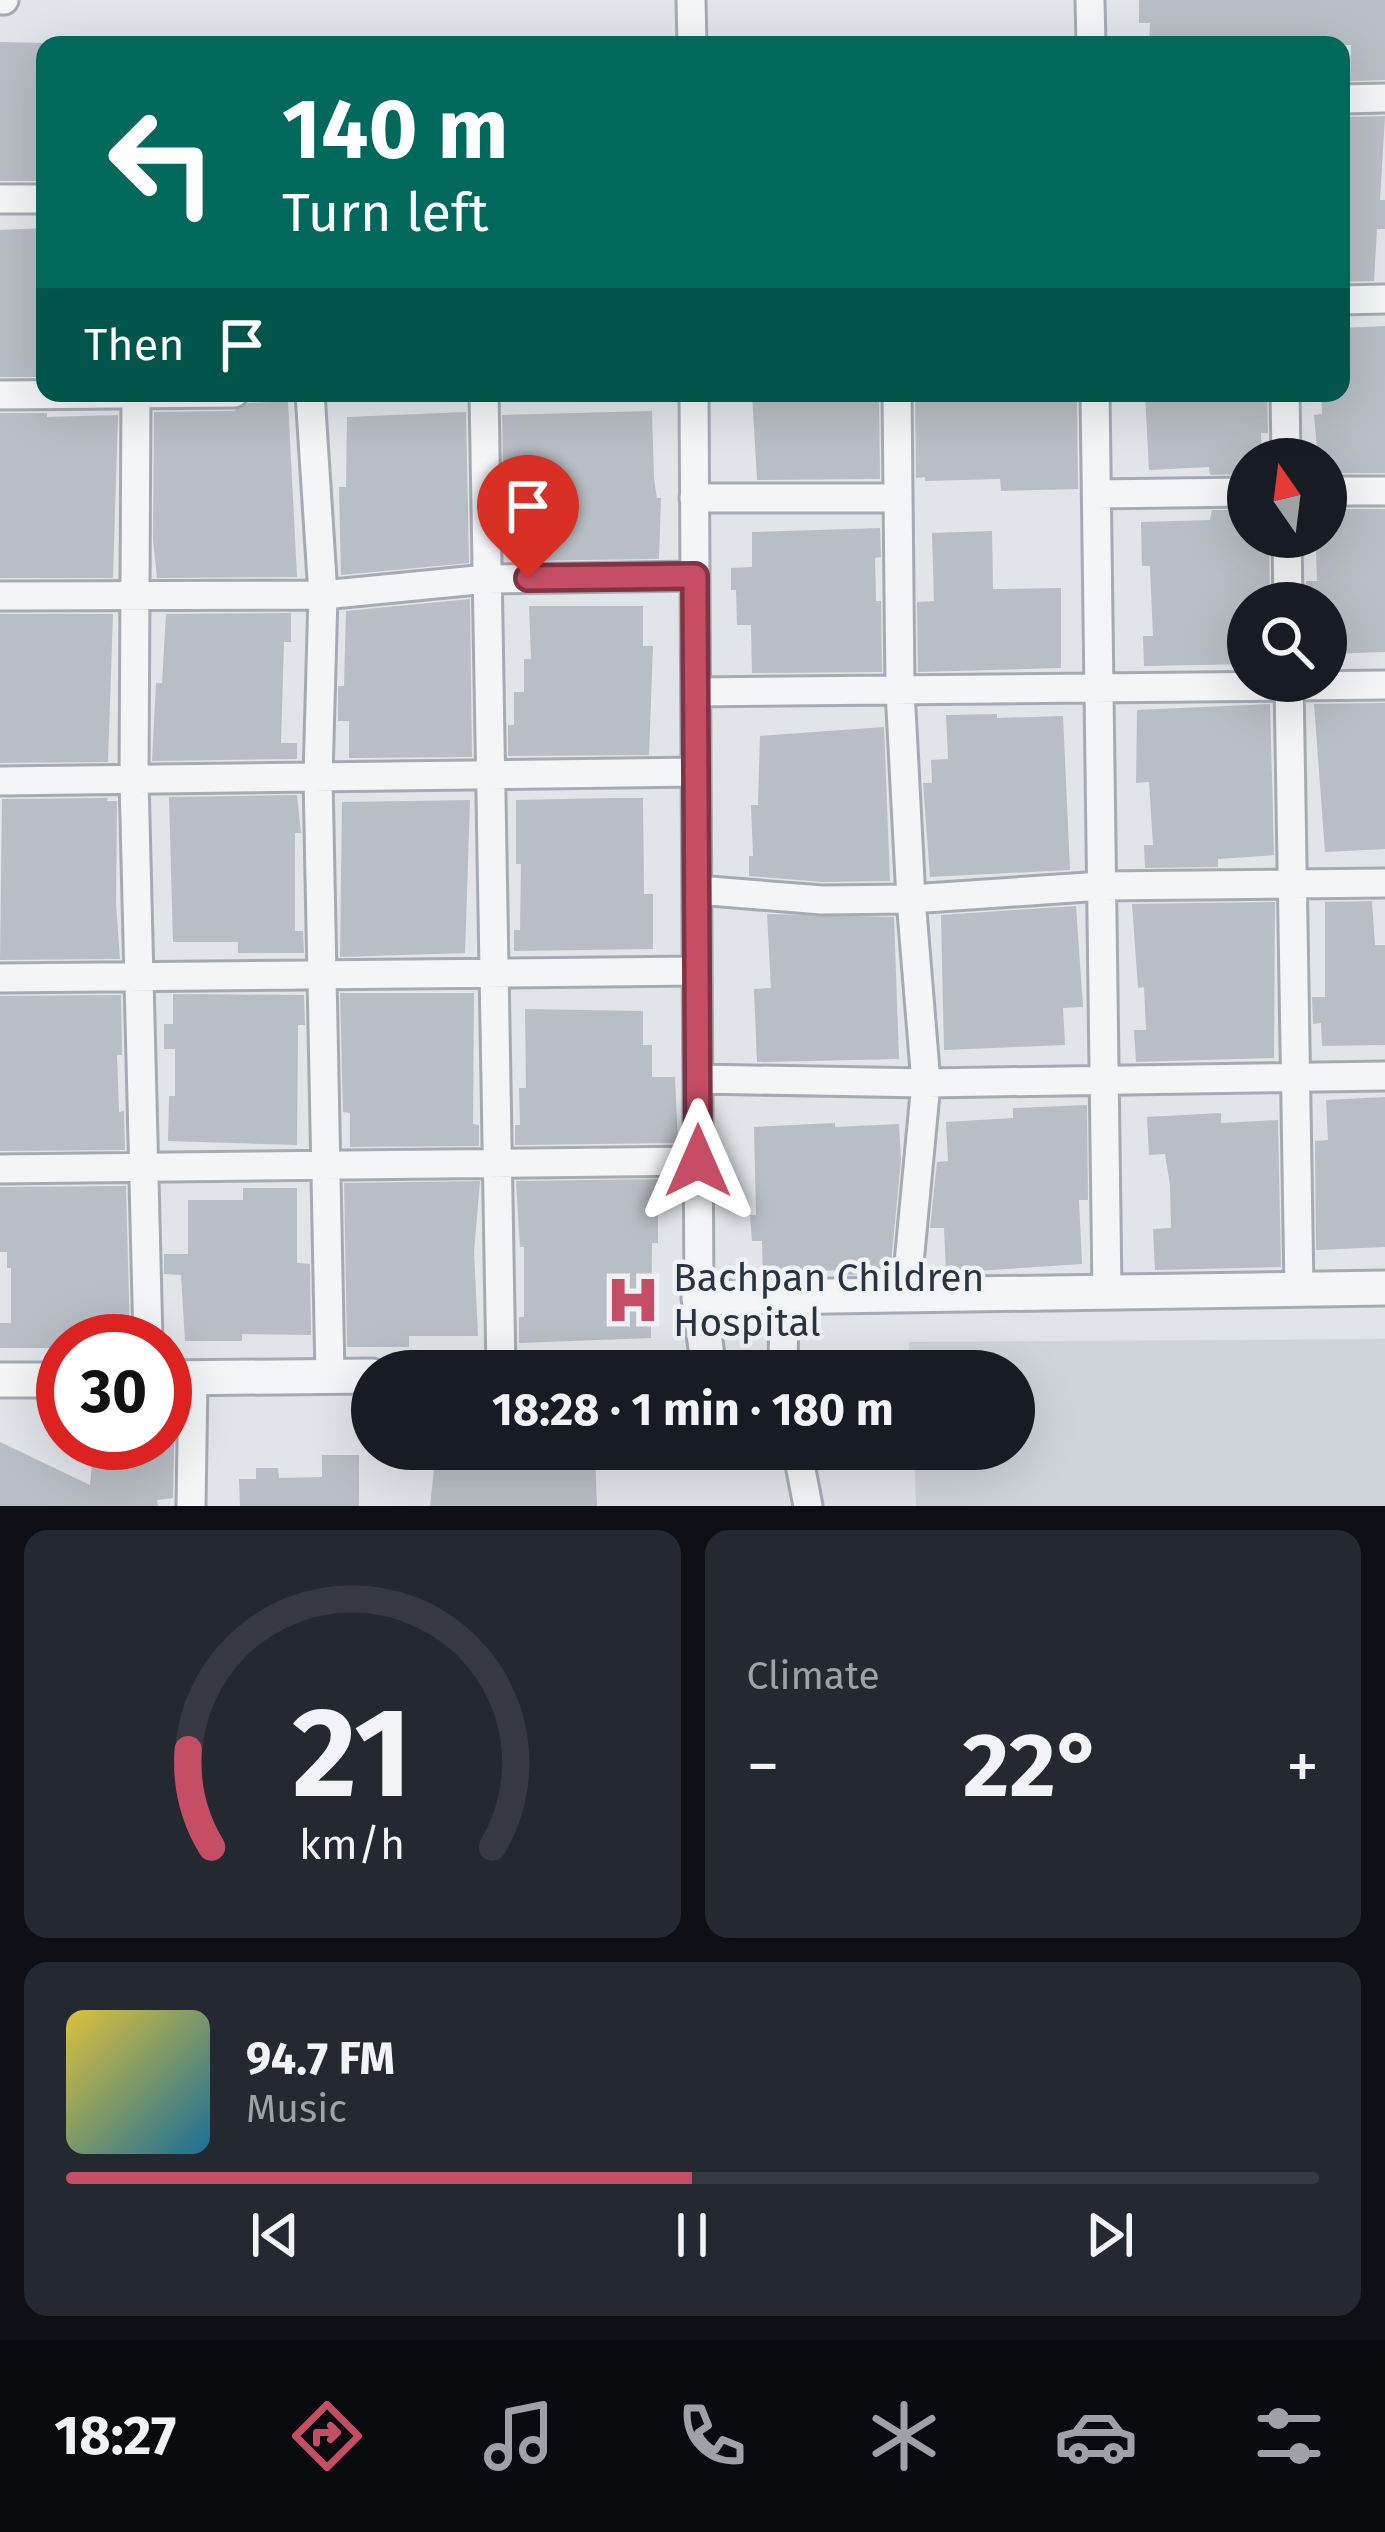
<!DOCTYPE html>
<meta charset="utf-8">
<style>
:root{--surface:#171b24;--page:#242831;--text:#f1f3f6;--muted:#9ea1a6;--line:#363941;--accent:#c54e65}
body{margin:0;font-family:"Fira Sans",sans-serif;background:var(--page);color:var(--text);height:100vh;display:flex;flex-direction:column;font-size:45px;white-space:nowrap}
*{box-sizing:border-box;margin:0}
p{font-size:39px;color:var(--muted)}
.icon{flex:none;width:66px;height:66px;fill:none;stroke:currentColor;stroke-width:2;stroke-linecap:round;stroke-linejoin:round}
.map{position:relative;height:1506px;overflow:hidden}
.drawer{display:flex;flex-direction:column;gap:24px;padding:24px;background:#0d0f14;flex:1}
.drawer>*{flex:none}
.top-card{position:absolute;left:36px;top:36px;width:1314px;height:366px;border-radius:24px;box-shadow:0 12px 48px #0002;background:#00695c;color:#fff;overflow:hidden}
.needle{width:78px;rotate:346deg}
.controls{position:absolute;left:1227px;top:438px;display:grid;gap:24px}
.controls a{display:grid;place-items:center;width:120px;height:120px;border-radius:50%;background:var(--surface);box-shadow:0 12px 48px #0002;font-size:60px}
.speed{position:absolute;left:36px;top:1314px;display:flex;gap:24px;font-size:60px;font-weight:700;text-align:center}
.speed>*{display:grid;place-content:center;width:156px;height:156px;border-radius:50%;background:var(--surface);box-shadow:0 12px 48px #0002;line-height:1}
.speed .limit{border:18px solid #d22;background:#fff;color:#111}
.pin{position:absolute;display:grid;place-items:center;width:102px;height:102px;color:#fff;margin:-123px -51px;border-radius:50% 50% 50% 0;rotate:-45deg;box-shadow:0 0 12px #0007}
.pin .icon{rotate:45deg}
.me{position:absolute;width:132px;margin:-66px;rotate:0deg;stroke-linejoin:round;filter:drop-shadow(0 0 9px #0008)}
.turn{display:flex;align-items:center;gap:42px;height:252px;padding:0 48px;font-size:54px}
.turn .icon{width:156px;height:156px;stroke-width:2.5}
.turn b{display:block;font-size:84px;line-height:102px}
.then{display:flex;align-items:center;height:114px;padding:0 48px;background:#0003;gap:24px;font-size:45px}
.big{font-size:90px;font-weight:700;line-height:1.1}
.drawer .card{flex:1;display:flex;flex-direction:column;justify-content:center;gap:18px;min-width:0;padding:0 42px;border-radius:24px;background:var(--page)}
.drawer .dial{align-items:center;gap:0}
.dial svg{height:312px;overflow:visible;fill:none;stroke:var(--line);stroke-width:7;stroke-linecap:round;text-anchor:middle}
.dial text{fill:var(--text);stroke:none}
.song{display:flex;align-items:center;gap:36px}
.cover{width:144px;height:144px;border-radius:18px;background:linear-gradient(135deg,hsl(50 70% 55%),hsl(200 70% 35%))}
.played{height:12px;border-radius:6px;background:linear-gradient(90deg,var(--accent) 50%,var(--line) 50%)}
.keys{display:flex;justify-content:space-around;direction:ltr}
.heat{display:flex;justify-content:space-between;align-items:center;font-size:66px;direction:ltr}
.drawer .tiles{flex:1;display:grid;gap:24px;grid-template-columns:1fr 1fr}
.card:last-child{grid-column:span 2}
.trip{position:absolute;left:351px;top:1350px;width:684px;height:120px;border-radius:60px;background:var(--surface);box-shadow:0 12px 48px #0002;font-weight:700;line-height:120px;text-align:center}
.tabs{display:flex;height:192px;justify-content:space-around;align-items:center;background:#090b0e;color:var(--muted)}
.tabs .icon{width:84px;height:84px}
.tabs .selected{color:var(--accent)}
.tabs b{font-size:54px;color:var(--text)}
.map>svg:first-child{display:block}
.built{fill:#cfd3da}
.building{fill:#b8bec5}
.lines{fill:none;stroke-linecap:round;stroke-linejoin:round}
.minor-casing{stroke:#a6abb3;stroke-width:33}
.tertiary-casing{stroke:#a6abb3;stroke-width:39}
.minor{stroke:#f3f5f7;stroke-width:27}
.tertiary{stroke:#f3f5f7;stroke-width:33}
.route-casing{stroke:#803342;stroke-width:30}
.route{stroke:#c54e65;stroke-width:21}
.labels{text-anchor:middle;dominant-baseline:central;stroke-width:9;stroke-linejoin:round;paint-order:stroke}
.poi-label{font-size:39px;fill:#2a333f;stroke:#f0f3f6;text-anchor:start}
</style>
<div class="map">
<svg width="1385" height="1506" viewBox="0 0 1385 1506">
<rect width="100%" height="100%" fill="#e1e4e9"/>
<path class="built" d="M1385,1339V1506H916L914,1449H1014V1371H910L909,1342Z"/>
<path class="building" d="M1139,0H1385V80L1350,81L1351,45H1149L1150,23H1139Z
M0,42L45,43V181H0Z
M1385,116L1380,200H1385V229H1377L1374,281L1341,282V129H1350V117Z
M45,228V377H0V230Z
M1385,326V473H1326V459H1318L1314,415L1322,414L1321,393H1341V328Z
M752,393H879L880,479L757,480Z
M915,393H1077L1078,489L1001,491L1000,479L925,481V477L916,478Z
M1267,393L1268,433H1261L1262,459H1248V474L1210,475L1209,467L1149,470L1145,394Z
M288,401L297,577L157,578L153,540L154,412L234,411L248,403Z
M652,411L654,479L657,498H661L659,559L516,561L515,524H504L502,415Z
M466,412L469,563L341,575L339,487H346L347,417Z
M0,413H47V417L118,415L113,578H0Z
M1326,509H1385V652L1326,654V603H1306V581H1317L1316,547L1319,537H1326Z
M1212,510H1248V537H1269L1270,603H1248V664L1144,666L1143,636H1153L1150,566H1142L1141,522L1210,520Z
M880,528L881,557L875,558L876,601H881L882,672L752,673L751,625H737L736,590H731V568L752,567V532Z
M992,531L993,589L1061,588V668L918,672L917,602L934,601L932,533Z
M470,599L472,757L349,758V721H338V686H344L346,611Z
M529,606H643V646H653L649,755L508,756V725H514V692H524V659H531Z
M291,613V642H284L281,743H297V759L152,761L156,683H162L166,614Z
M0,614H113L108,762L0,763Z
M1385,703V849L1325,852L1314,704Z
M1270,704L1274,855L1218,859V867L1145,868L1144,845H1153L1149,782L1136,783L1137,710Z
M997,714V718L1063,716L1070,870L930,877L923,783H932L931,760L948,759L946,715Z
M884,727L890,881L823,882L749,876V856H753L751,805H758L760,736Z
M297,795L301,833H295V931H303L304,953H238V942H173L169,797Z
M108,798L107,801H117L116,904L120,959L0,960L2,799Z
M615,798H643L644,894H653V949L514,951V930H520L521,864H516V800Z
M470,800L465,953L340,957L342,802Z
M1372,901L1375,945H1385V1045L1322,1046L1321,1023L1313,1024L1312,997H1325V902Z
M1275,902L1274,1058L1136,1062L1134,1030H1146L1144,987L1138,988L1132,904Z
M1076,906L1083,1007L1063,1008L1065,1045L944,1050L941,915Z
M767,914L894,917L899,1059L757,1062L754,989L771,988Z
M340,993H474L473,1124L479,1125V1146L350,1147V1113L343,1112Z
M173,994L304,995L305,1025H298L297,1145L168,1141L169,1096H175V1049H164V1024H173Z
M121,995L122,1055H117L119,1112L124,1111L125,1150L0,1151V996Z
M525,1009L643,1011V1045H652V1077H675L678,1143L515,1145V1125H520L519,1088H526Z
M1385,1097V1247L1316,1250L1315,1141L1328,1140L1326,1100Z
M1087,1105L1088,1200H1079L1082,1264L946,1273L944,1228H930L937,1162L948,1161L946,1122L1013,1118V1108Z
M1221,1113V1123L1278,1120L1281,1267L1155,1270L1153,1229L1171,1228L1170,1185L1165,1154L1149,1155L1147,1117Z
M835,1123V1127L899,1124L901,1160L890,1274L841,1275V1270L763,1274L762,1241H752L750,1215H756L754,1127Z
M667,1179L666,1208H658V1243H652L651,1338L519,1343V1317H524V1247H520L516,1181Z
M480,1181L474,1252L478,1336H409V1347H347L344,1183Z
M126,1186L130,1337H67L63,1348H0V1323H11V1268H7V1252H0V1187Z
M243,1188H297V1263L310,1264L311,1335L242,1334V1341H185L181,1275L164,1274V1254H188V1200H243Z
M165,1399H175L173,1498L157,1500L158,1506H0V1442L90,1485L94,1443H165Z
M528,1449L595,1451L597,1506H430L435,1461H514V1451Z
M322,1455H359V1506H240L239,1479H256V1468H278L279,1478L322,1477Z"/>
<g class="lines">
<defs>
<path id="minor" d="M0,0H4
M691,0L692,45
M1090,0L1091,45
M1341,99L1385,98
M0,199H45
M1341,300L1385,299
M136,393L134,779L148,1341
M310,393L323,595L318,777L330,1376
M484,393L501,1371
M694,393L699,1298
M897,393L900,690L911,899L926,1083L906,1295
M1095,393L1107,1292
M1285,393L1286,459
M0,395L234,393
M1326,491H1385
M1097,494L1248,492
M694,498H898
M1287,537L1288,603
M0,596L323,595L487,579L695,576
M1289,681L1299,1289
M696,692L1385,685
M0,781L696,772
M697,890L822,900L911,899L1102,886L1385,883
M0,978L697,971
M698,1079L926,1083L1385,1076
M0,1169L698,1161
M783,1371L784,1297
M797,1449L808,1506
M191,1506L193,1378"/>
<path id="tertiary" d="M701,1371L708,1363L699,1298L1385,1288
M165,1378L372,1376
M0,1380H63"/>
</defs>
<use href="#minor" class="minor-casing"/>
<use href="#tertiary" class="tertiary-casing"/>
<use href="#minor" class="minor"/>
<use href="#tertiary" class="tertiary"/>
</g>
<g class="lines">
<defs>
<path id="route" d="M528,578L695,576L698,1161"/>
</defs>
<use href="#route" class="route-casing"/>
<use href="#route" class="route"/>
</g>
<defs>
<symbol id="hospital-bare" viewBox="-9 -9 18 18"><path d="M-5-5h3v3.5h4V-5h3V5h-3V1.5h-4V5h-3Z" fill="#c54e65" stroke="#f0f3f6" stroke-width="2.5" paint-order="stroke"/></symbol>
</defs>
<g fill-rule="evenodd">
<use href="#hospital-bare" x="595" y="1262" width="76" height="76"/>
</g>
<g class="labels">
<g class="poi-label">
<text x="673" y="1278">Bachpan Children<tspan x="673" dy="45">Hospital</tspan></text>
</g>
</g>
</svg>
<div class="controls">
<a><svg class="needle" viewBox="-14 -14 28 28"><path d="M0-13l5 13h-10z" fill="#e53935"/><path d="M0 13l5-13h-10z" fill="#9ea1a6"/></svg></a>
<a><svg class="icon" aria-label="search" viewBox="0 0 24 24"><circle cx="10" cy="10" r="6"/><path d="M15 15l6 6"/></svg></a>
</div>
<div class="speed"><div class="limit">30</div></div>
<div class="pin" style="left:528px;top:578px;background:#d93025"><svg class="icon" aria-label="arrive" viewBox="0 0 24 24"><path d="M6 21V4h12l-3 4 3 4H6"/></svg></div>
<svg class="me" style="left:698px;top:1161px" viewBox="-20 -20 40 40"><path d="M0-17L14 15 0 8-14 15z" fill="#c54e65" stroke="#fff" stroke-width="4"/></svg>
<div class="trip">18:28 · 1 min · 180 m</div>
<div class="top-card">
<div class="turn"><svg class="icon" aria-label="left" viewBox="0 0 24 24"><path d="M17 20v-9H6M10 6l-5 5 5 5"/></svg><div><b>140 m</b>Turn left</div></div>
<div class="then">Then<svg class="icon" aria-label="arrive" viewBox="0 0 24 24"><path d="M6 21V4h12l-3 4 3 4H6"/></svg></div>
</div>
</div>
<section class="drawer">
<div class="tiles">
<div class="card dial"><svg viewBox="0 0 100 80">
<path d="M14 69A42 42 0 1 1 86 69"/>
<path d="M14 69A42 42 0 0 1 8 44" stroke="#c54e65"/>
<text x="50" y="56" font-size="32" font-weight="700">21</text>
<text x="50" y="72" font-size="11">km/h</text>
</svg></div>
<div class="card"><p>Climate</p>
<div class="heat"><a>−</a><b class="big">22°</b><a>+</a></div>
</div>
<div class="card">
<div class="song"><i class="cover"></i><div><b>94.7 FM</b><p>Music</p></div></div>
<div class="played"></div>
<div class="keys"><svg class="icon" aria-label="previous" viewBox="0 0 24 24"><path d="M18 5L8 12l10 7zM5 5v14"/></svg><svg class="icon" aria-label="pause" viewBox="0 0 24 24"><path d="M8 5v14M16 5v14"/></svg><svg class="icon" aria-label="next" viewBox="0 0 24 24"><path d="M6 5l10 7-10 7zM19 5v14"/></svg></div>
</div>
</div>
</section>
<nav class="tabs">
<b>18:27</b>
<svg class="icon selected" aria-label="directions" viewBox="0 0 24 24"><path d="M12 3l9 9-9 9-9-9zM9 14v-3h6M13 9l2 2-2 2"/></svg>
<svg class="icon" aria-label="music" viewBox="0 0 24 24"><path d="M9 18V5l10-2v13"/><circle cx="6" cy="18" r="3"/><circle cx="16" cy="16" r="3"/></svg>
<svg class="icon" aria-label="phone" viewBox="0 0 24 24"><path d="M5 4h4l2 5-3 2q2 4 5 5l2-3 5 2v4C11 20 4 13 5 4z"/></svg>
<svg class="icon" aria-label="climate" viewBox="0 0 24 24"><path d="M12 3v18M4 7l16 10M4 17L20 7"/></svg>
<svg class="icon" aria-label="car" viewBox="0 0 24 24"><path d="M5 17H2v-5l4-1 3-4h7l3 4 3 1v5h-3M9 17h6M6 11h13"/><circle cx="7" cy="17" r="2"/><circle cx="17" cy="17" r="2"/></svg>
<svg class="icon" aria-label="filters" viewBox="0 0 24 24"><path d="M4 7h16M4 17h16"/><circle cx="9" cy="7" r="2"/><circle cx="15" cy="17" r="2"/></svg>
</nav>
